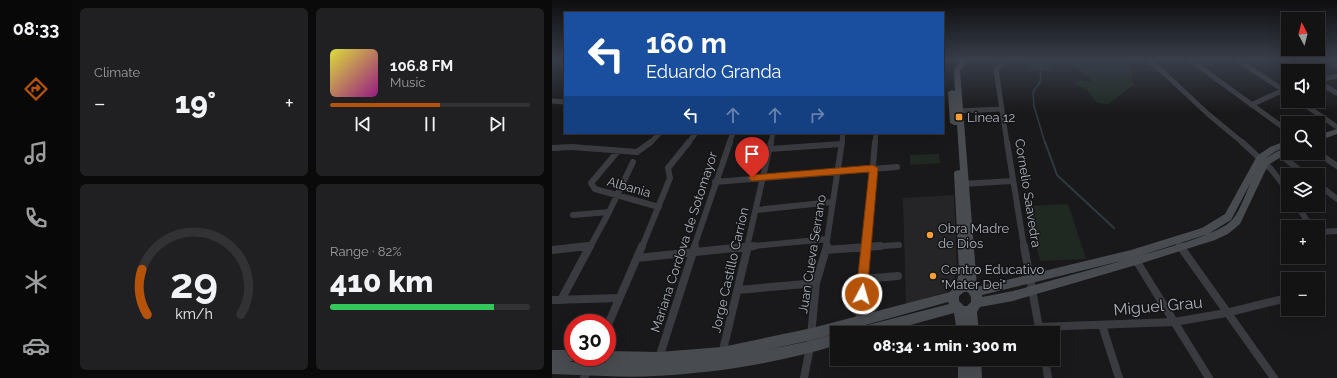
<!DOCTYPE html>
<meta charset="utf-8">
<style>
:root{--surface:#131314;--page:#202022;--text:#f1f3f6;--muted:#9d9ea0;--line:#323234;--accent:#b45309}
body{margin:0;font-family:Raleway,sans-serif;background:var(--page);color:var(--text);height:100vh;display:flex;flex-direction:column;font-size:15px;white-space:nowrap}
*{box-sizing:border-box;margin:0}
p{font-size:13px;color:var(--muted)}
.icon{flex:none;width:22px;height:22px;fill:none;stroke:currentColor;stroke-width:2;stroke-linecap:round;stroke-linejoin:round}
.map{position:relative;flex:1;overflow:hidden}
.details{display:flex;flex-direction:column;gap:8px;padding:8px;background:#0a0a0b;width:480px}
.details>*{flex:none}
.banner{position:absolute;left:12px;top:12px;width:380px;height:122px;border-radius:0px;box-shadow:0 4px 16px #0002,0 0 0 1px var(--line);background:#1a4fa0;color:#fff;overflow:hidden}
.needle{width:26px;rotate:353deg}
.controls{position:absolute;left:729px;top:12px;display:grid;gap:8px}
.controls a{display:grid;place-items:center;width:44px;height:44px;border-radius:0px;background:var(--surface);box-shadow:0 4px 16px #0002,0 0 0 1px var(--line);font-size:20px}
.speed{position:absolute;left:12px;top:314px;display:flex;gap:8px;font-size:20px;font-weight:700;text-align:center}
.speed>*{display:grid;place-content:center;width:52px;height:52px;border-radius:50%;background:var(--surface);box-shadow:0 4px 16px #0002,0 0 0 1px var(--line);line-height:1}
.speed .limit{border:6px solid #d22;background:#fff;color:#111}
.pin{position:absolute;display:grid;place-items:center;width:34px;height:34px;color:#fff;margin:-41px -17px;border-radius:50% 50% 50% 0;rotate:-45deg;box-shadow:0 0 4px #0007}
.pin .icon{rotate:45deg}
.me{position:absolute;width:44px;margin:-22px;rotate:6deg;stroke-linejoin:round;filter:drop-shadow(0 0 3px #0008)}
.turn{display:flex;align-items:center;gap:14px;height:84px;padding:0 16px;font-size:18px}
.turn .icon{width:52px;height:52px;stroke-width:2.5}
.turn b{display:block;font-size:28px;line-height:34px}
.lanes{display:flex;align-items:center;height:38px;padding:0 16px;background:#0003;justify-content:center;gap:20px;direction:ltr}
.lanes .off{opacity:.35}
.big{font-size:30px;font-weight:800;line-height:1.1}
.details .widget{flex:1;display:flex;flex-direction:column;justify-content:center;gap:6px;min-width:0;padding:0 14px;border-radius:6px;background:var(--page)}
.details .dial{align-items:center;gap:0}
.dial svg{height:104px;overflow:visible;fill:none;stroke:var(--line);stroke-width:7;stroke-linecap:round;text-anchor:middle}
.dial text{fill:var(--text);stroke:none}
.song{display:flex;align-items:center;gap:12px}
.cover{width:48px;height:48px;border-radius:6px;background:linear-gradient(135deg,hsl(60 70% 55%),hsl(310 70% 35%))}
.played{height:4px;border-radius:2px;background:linear-gradient(90deg,var(--accent) 55%,var(--line) 55%)}
.keys{display:flex;justify-content:space-around;direction:ltr}
.heat{display:flex;justify-content:space-between;align-items:center;font-size:22px;direction:ltr}
.charge{height:6px;border-radius:3px;background:linear-gradient(90deg,#34c759 82%,var(--line) 0)}
.details .tiles{flex:1;display:grid;gap:8px;grid-template-columns:repeat(2,1fr)}
.trip{position:absolute;left:278px;top:326px;width:230px;height:40px;border-radius:0px;background:var(--surface);box-shadow:0 4px 16px #0002,0 0 0 1px var(--line);font-weight:800;line-height:40px;text-align:center}
main{display:flex;flex:1;min-height:0}
.dock{display:flex;flex-direction:column;width:72px;justify-content:space-around;align-items:center;background:#080808;color:var(--muted)}
.dock .icon{width:28px;height:28px}
.dock .on{color:var(--accent)}
.dock b{font-size:18px;color:var(--text)}
.map>svg:first-child{display:block}
.built{fill:#252528}
.green{fill:#202921}
.lines{fill:none;stroke-linecap:round;stroke-linejoin:round}
.stream-far1{stroke:#2e3a40;stroke-width:1.5}
.stream{stroke:#2e3a40;stroke-width:2}
.minor-far2{stroke:#3a3b40;stroke-width:5}
.minor-far1{stroke:#3a3b40;stroke-width:6}
.minor{stroke:#3a3b40;stroke-width:8}
.secondary{fill:#484b50;fill-rule:evenodd}
.route{fill:#b45309;stroke:#753606}
.poi-dot{fill:#f79e35;stroke:#141416;stroke-width:1.5}
.labels{text-anchor:middle;dominant-baseline:central;stroke-width:3;stroke-linejoin:round;paint-order:stroke}
.poi-label{font-size:13px;fill:#abb2bb;stroke:#141416;text-anchor:start}
.street-label{font-size:13px;fill:#abb2bb;stroke:#141416}
.near-street-label{font-size:16px;fill:#abb2bb;stroke:#141416}
</style>
<main>
<nav class="dock">
<b>08:33</b>
<svg class="icon on" aria-label="directions" viewBox="0 0 24 24"><path d="M12 3l9 9-9 9-9-9zM9 14v-3h6M13 9l2 2-2 2"/></svg>
<svg class="icon" aria-label="music" viewBox="0 0 24 24"><path d="M9 18V5l10-2v13"/><circle cx="6" cy="18" r="3"/><circle cx="16" cy="16" r="3"/></svg>
<svg class="icon" aria-label="phone" viewBox="0 0 24 24"><path d="M5 4h4l2 5-3 2q2 4 5 5l2-3 5 2v4C11 20 4 13 5 4z"/></svg>
<svg class="icon" aria-label="climate" viewBox="0 0 24 24"><path d="M12 3v18M4 7l16 10M4 17L20 7"/></svg>
<svg class="icon" aria-label="car" viewBox="0 0 24 24"><path d="M5 17H2v-5l4-1 3-4h7l3 4 3 1v5h-3M9 17h6M6 11h13"/><circle cx="7" cy="17" r="2"/><circle cx="17" cy="17" r="2"/></svg>
</nav>
<section class="details">
<div class="tiles">
<div class="widget"><p>Climate</p>
<div class="heat"><a>−</a><b class="big">19°</b><a>+</a></div>
</div>
<div class="widget">
<div class="song"><i class="cover"></i><div><b>106.8 FM</b><p>Music</p></div></div>
<div class="played"></div>
<div class="keys"><svg class="icon" aria-label="previous" viewBox="0 0 24 24"><path d="M18 5L8 12l10 7zM5 5v14"/></svg><svg class="icon" aria-label="pause" viewBox="0 0 24 24"><path d="M8 5v14M16 5v14"/></svg><svg class="icon" aria-label="next" viewBox="0 0 24 24"><path d="M6 5l10 7-10 7zM19 5v14"/></svg></div>
</div>
<div class="widget dial"><svg viewBox="0 0 100 80">
<path d="M14 69A42 42 0 1 1 86 69"/>
<path d="M14 69A42 42 0 0 1 10 34" stroke="#b45309"/>
<text x="50" y="56" font-size="32" font-weight="700">29</text>
<text x="50" y="72" font-size="11">km/h</text>
</svg></div>
<div class="widget"><p>Range · 82%</p><b class="big">410 km</b><div class="charge"></div></div>
</div>
</section>
<div class="map">
<svg width="785" height="378" viewBox="0 0 785 378">
<rect width="100%" height="100%" fill="#19191b"/>
<path class="built" d="M402,195L405,273L395,292L354,304L351,198Z"/>
<path class="green" d="M473,59H569L578,66L582,85L556,104L545,103L536,91L524,84V79L538,82L539,78C527,69 518,64 502,65L499,71H482L475,68Z
M387,154L388,163L358,165V155Z
M516,204L534,259L488,261L474,206Z"/>
<g class="lines">
<path class="stream-far1" d="M492,59L490,60L488,82L481,92L482,106L493,143"/>
<path class="stream" d="M493,142L505,175L562,228"/>
<path class="minor-far2" d="M454,59L444,70L455,143
M594,59L610,71L656,114L691,143
M637,59L736,131
M684,59L736,93
M732,59L750,71
M774,59L785,66
M766,80L785,76
M766,82L785,93
M0,101L13,102
M747,101L785,127
M699,105L736,88
M405,111L450,109
M98,143L108,133
M136,143L144,133
M177,143L181,133
M219,143L221,133
M290,143L291,133
M323,143L324,133"/>
<path class="minor-far1" d="M455,142L472,247
M690,142L719,169L736,191
M0,148L20,147L85,152L99,142
M218,149L289,144
M66,151L39,183L43,189L107,207
M766,153L785,166
M727,154L754,175
M163,182L345,167
M410,184L460,181
M766,184L785,199
M745,205L759,227
M204,210L280,202
M21,215L57,212
M766,232L785,231
M627,245L629,247
M26,247L39,246
M38,247L57,212L81,162
M90,247L118,178L116,168L137,142
M142,247L178,142
M192,247L275,239
M195,247L219,142
M274,247L290,142
M313,247L347,245
M314,247L323,142"/>
<path class="minor" d="M472,246L488,333
M628,246L722,378
M0,250L36,246
M274,250L328,246
M582,257L657,378
M85,258L202,246
M311,279L346,276
M186,290L264,283
M0,300L67,298
M9,300L38,246
M550,325L567,378
M55,327L90,246
M487,327L622,322L674,313L727,300
M306,333L314,246
M170,354L196,246
M107,358L143,246
M493,359L496,378
M32,378L43,357
M252,378L258,347L264,283L275,246"/>
<path class="secondary" d="M409,59H416L408,71L425,287L579,250L650,228L673,214L705,156L718,147L736,140V146L724,151L711,160L724,152L736,147V153L716,165L688,224L676,234L663,240L584,265L461,301L428,307L425,312L427,333H405L402,313L329,333H302L304,329L308,327L397,304L396,302L260,340L209,351L258,341L285,333V345C226,363 165,373 103,376C69,378 34,375 0,374V350H21V357H27L25,360L17,362L54,363L51,361L49,357H55V351L107,352L170,347L260,328L398,292L404,285L407,272L402,173L403,171L408,170L405,125H402L398,123L396,92L400,90L403,91L402,71ZM699,182C694,193 688,210 681,219C668,235 606,250 584,257L656,234L679,220ZM573,260L461,291L430,297V295ZM412,292H416L419,297V302L415,306H412L407,301V296Z
M785,129V134L766,141V135Z
M406,359H429L430,378H406Z"/>
</g>
<linearGradient id="sky" x2="0" y2="1"><stop stop-color="#0e0e0f"/><stop offset="0.53" stop-color="#383e4a"/><stop offset="1" stop-color="#383e4a" stop-opacity="0"/></linearGradient>
<rect width="785" height="112" fill="url(#sky)"/>
<path class="route" d="M321,165L326,168L315,294L314,297L310,298L306,297L304,294L317,172L200,181L196,178L200,175Z"/>
<g class="poi-dot">
<rect x="403" y="113" width="8" height="8" rx="2"/>
<circle cx="378" cy="235" r="4"/>
<circle cx="381" cy="276" r="4"/>
</g>
<g class="labels">
<g class="poi-label">
<text x="415" y="117">Linea 12</text>
<text x="386" y="228">Obra Madre<tspan x="386" dy="15">de Dios</tspan></text>
<text x="389" y="269">Centro Educativo<tspan x="389" dy="15">"Mater Dei"</tspan></text>
</g>
<g class="street-label">
<text transform="translate(77 187) rotate(16)">Albania</text>
<text transform="translate(476 193) rotate(81)">Cornelio Saavedra</text>
<text transform="translate(132 242) rotate(-72)">Mariana Cordova de Sotomayor</text>
<text transform="translate(260 254) rotate(-81)">Juan Cueva Serrano</text>
<text transform="translate(178 270) rotate(-77)">Jorge Castillo Carrion</text>
</g>
<g class="near-street-label">
<text transform="translate(606 306) rotate(-5)">Miguel Grau</text>
</g>
</g>
</svg>
<div class="controls">
<a><svg class="needle" viewBox="-14 -14 28 28"><path d="M0-13l5 13h-10z" fill="#e53935"/><path d="M0 13l5-13h-10z" fill="#9d9ea0"/></svg></a>
<a><svg class="icon" aria-label="sound" viewBox="0 0 24 24"><path d="M4 9h4l5-4v14l-5-4H4zM17 9q2 3 0 6"/></svg></a>
<a><svg class="icon" aria-label="search" viewBox="0 0 24 24"><circle cx="10" cy="10" r="6"/><path d="M15 15l6 6"/></svg></a>
<a><svg class="icon" aria-label="layers" viewBox="0 0 24 24"><path d="M12 4l9 5-9 5-9-5zM3 14l9 5 9-5"/></svg></a>
<a>+</a>
<a>−</a>
</div>
<div class="speed"><div class="limit">30</div></div>
<div class="pin" style="left:200px;top:178px;background:#d93025"><svg class="icon" aria-label="arrive" viewBox="0 0 24 24"><path d="M6 21V4h12l-3 4 3 4H6"/></svg></div>
<svg class="me" style="left:310px;top:294px" viewBox="-20 -20 40 40"><circle r="17" fill="#b45309" stroke="#fff" stroke-width="3"/><path d="M0-11L8 9 0 5-8 9z" fill="#fff"/></svg>
<div class="trip">08:34 · 1 min · 300 m</div>
<div class="banner">
<div class="turn"><svg class="icon" aria-label="left" viewBox="0 0 24 24"><path d="M17 20v-9H6M10 6l-5 5 5 5"/></svg><div><b>160 m</b>Eduardo Granda</div></div>
<div class="lanes"><svg class="icon" aria-label="left" viewBox="0 0 24 24"><path d="M17 20v-9H6M10 6l-5 5 5 5"/></svg><svg class="icon off" aria-label="ahead" viewBox="0 0 24 24"><path d="M12 20V5M6 11l6-6 6 6"/></svg><svg class="icon off" aria-label="ahead" viewBox="0 0 24 24"><path d="M12 20V5M6 11l6-6 6 6"/></svg><svg class="icon off" aria-label="right" viewBox="0 0 24 24"><path d="M7 20v-9h11M14 6l5 5-5 5"/></svg></div>
</div>
</div>
</main>
